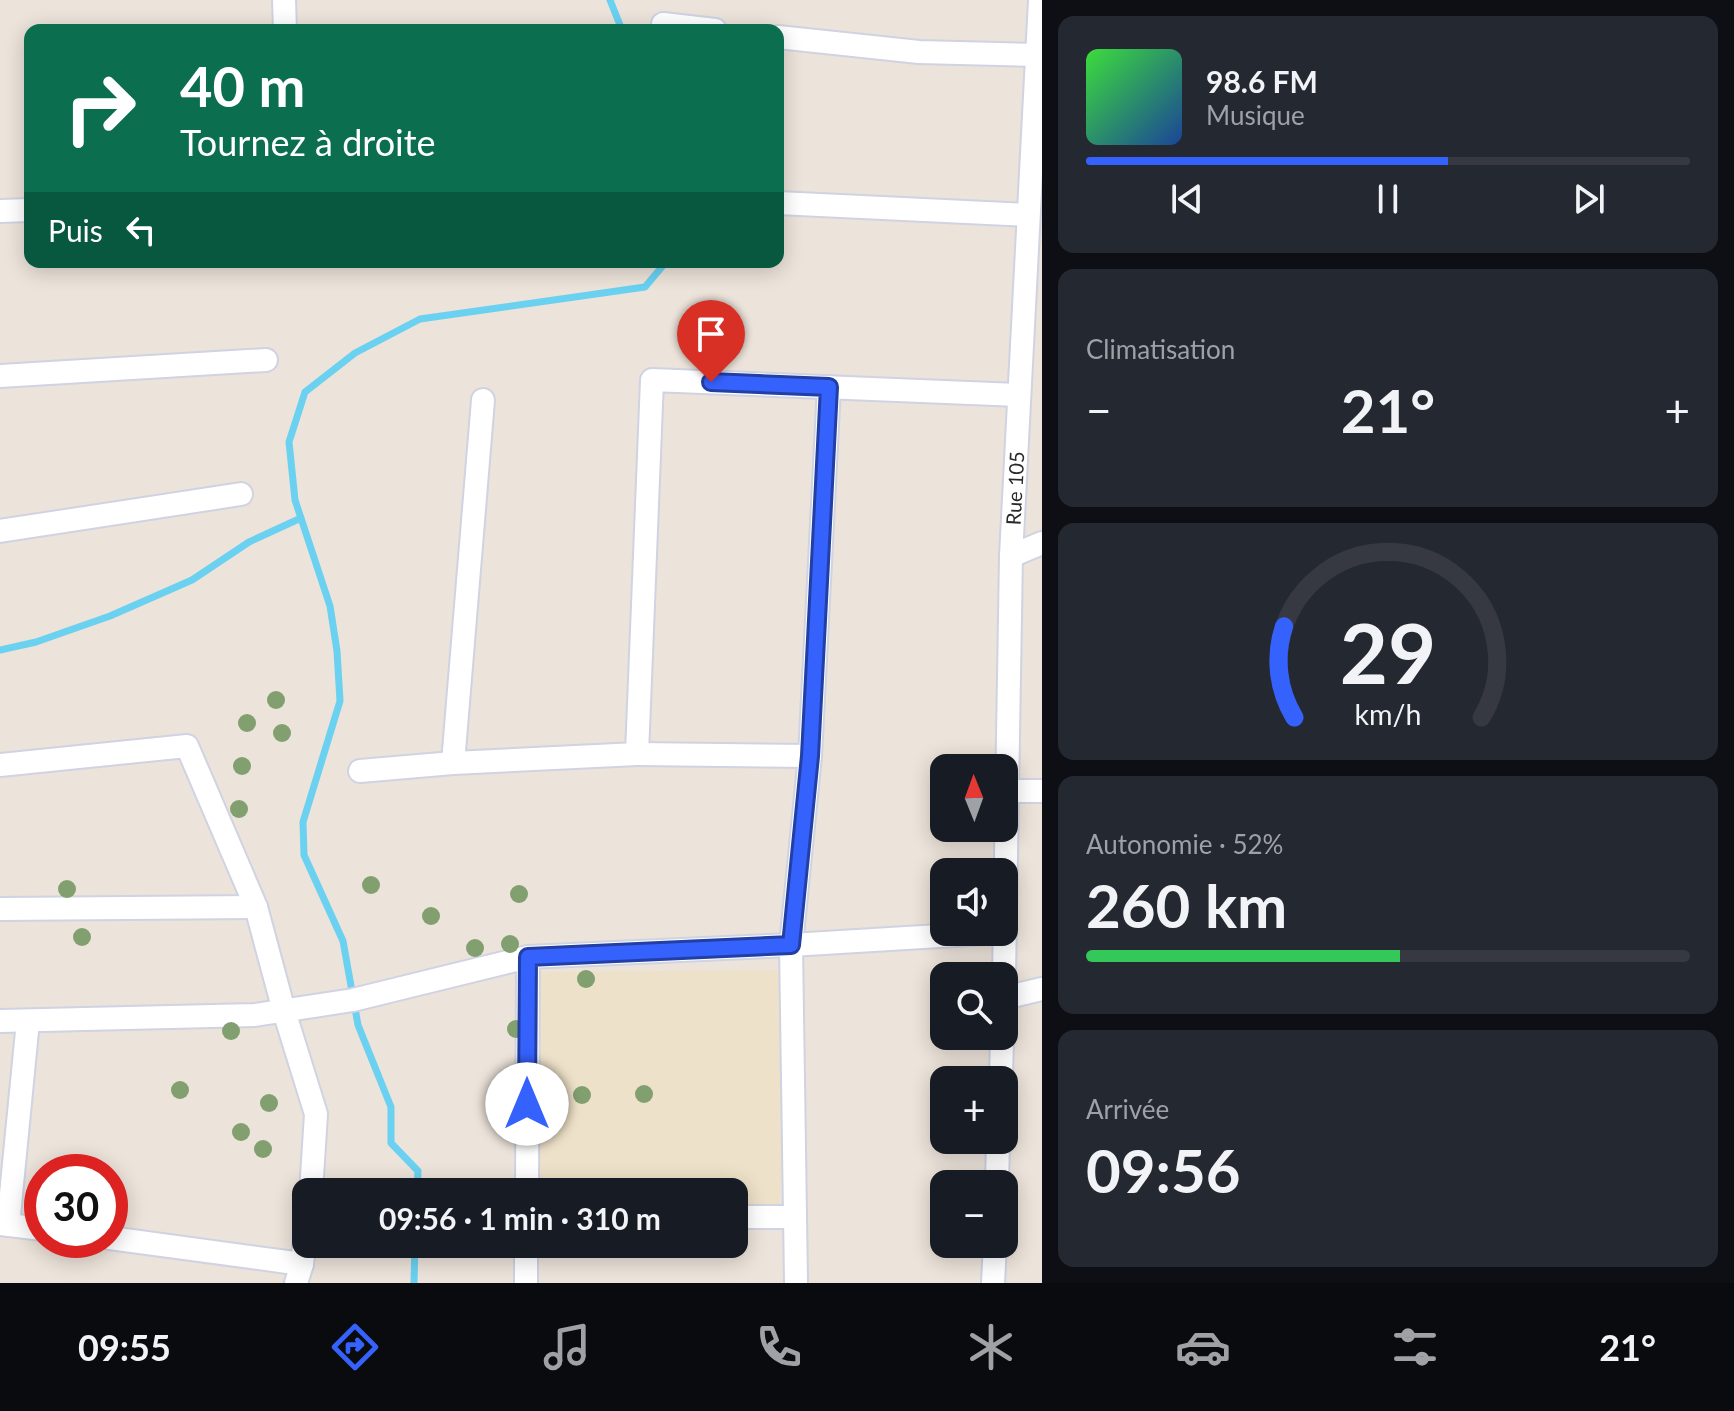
<!DOCTYPE html>
<html lang="fr">
<meta charset="utf-8">
<style>
:root{--surface:#171b24;--page:#242831;--text:#f1f3f6;--muted:#9ea1a6;--line:#363941;--accent:#3561fd}
body{margin:0;font-family:Lato,sans-serif;background:var(--page);color:var(--text);height:100vh;display:flex;flex-direction:column;font-size:30px;white-space:nowrap}
*{box-sizing:border-box;margin:0}
p{font-size:26px;color:var(--muted)}
.icon{flex:none;width:44px;height:44px;fill:none;stroke:currentColor;stroke-width:2;stroke-linecap:round;stroke-linejoin:round}
.map{position:relative;flex:1;overflow:hidden}
.panel{display:flex;flex-direction:column;gap:16px;padding:16px;background:#0d0f14;width:692px}
.panel>*{flex:none}
.guide{position:absolute;left:24px;top:24px;width:760px;height:244px;border-radius:16px;box-shadow:0 4px 20px #0003;background:#0b6e4f;color:#fff;overflow:hidden}
.needle{width:52px;rotate:359deg}
.fabs{position:absolute;left:930px;top:754px;display:grid;gap:16px}
.fabs a{display:grid;place-items:center;width:88px;height:88px;border-radius:16px;background:var(--surface);box-shadow:0 4px 20px #0003;font-size:40px}
.speed{position:absolute;left:24px;top:1154px;display:flex;gap:16px;font-size:40px;font-weight:700;text-align:center}
.speed>*{display:grid;place-content:center;width:104px;height:104px;border-radius:50%;background:var(--surface);box-shadow:0 4px 20px #0003;line-height:1}
.speed .limit{border:12px solid #d22;background:#fff;color:#111}
.pin{position:absolute;display:grid;place-items:center;width:68px;height:68px;color:#fff;margin:-82px -34px;border-radius:50% 50% 50% 0;rotate:-45deg;box-shadow:0 0 8px #0007}
.pin .icon{rotate:45deg}
.me{position:absolute;width:88px;margin:-44px;rotate:0deg;stroke-linejoin:round;filter:drop-shadow(0 0 6px #0008)}
.turn{display:flex;align-items:center;gap:28px;height:168px;padding:0 24px;font-size:36px}
.turn .icon{width:104px;height:104px;stroke-width:2.5}
.turn b{display:block;font-size:56px;line-height:68px}
.then{display:flex;align-items:center;height:76px;padding:0 24px;background:#0003;gap:16px;font-size:30px}
.big{font-size:60px;font-weight:700;line-height:1.1}
.panel .widget{flex:1;display:flex;flex-direction:column;justify-content:center;gap:12px;min-width:0;padding:0 28px;border-radius:16px;background:var(--page)}
.panel .dial{align-items:center;gap:0}
.dial svg{height:208px;overflow:visible;fill:none;stroke:var(--line);stroke-width:7;stroke-linecap:round;text-anchor:middle}
.dial text{fill:var(--text);stroke:none}
.song{display:flex;align-items:center;gap:24px}
.cover{width:96px;height:96px;border-radius:12px;background:linear-gradient(135deg,hsl(120 70% 55%),hsl(220 70% 35%))}
.played{height:8px;border-radius:4px;background:linear-gradient(90deg,var(--accent) 60%,var(--line) 60%)}
.keys{display:flex;justify-content:space-around;direction:ltr}
.heat{display:flex;justify-content:space-between;align-items:center;font-size:44px;direction:ltr}
.charge{height:12px;border-radius:6px;background:linear-gradient(90deg,#34c759 52%,var(--line) 0)}
.trip{position:absolute;left:292px;top:1178px;width:456px;height:80px;border-radius:16px;background:var(--surface);box-shadow:0 4px 20px #0003;font-weight:700;line-height:80px;text-align:center}
.tabs{display:flex;height:128px;justify-content:space-around;align-items:center;background:#090b0e;color:var(--muted)}
.tabs .icon{width:56px;height:56px}
.tabs .on{color:var(--accent)}
.tabs b{font-size:36px;color:var(--text)}
main{display:flex;flex:1;min-height:0}
.map>svg:first-child{display:block}
.education{fill:#eee1c9}
.lines{fill:none;stroke-linecap:round;stroke-linejoin:round}
.stream{stroke:#6ad1f1;stroke-width:7}
.minor-casing{stroke:#cfd3e2;stroke-width:26}
.minor{stroke:#fff;stroke-width:22}
.tree{fill:#829f6f}
.route-casing{stroke:#223fa4;stroke-width:20}
.route{stroke:#3561fd;stroke-width:14}
.labels{text-anchor:middle;dominant-baseline:central;stroke-width:8;stroke-linejoin:round;paint-order:stroke}
.street-label{font-size:20px;fill:#292929;stroke:#fff}
</style>
<main>
<div class="map">
<svg width="1042" height="1283" viewBox="0 0 1042 1283">
<rect width="100%" height="100%" fill="#ece3da"/>
<path class="education" d="M787,970L780,1209L734,1207V1192H534L528,972Z"/>
<g class="lines">
<path class="stream" d="M610,0L622,30
M0,650L36,642L110,616L192,580L249,542L301,518
M417,1192L418,1171L391,1143V1107L358,1025L343,941L304,855L303,822L340,701L337,651L330,606L295,500L289,442L305,392L355,353L420,319L645,287L666,262
M414,1283L415,1244"/>
<defs>
<g id="minor">
<path d="M284,0L285,30"/>
<path d="M663,24L715,30"/>
<path d="M778,37L919,52L1037,55"/>
<path d="M778,203L1028,215"/>
<path d="M0,211L30,210"/>
<path d="M0,376L266,360"/>
<path d="M0,531L241,494"/>
<path d="M1011,556L1042,543"/>
<path d="M637,754L810,756"/>
<path d="M453,763L483,400"/>
<path d="M0,765L187,746L256,907L284,1011L316,1114L311,1192"/>
<path d="M360,771L453,763L637,754L652,380L1019,395"/>
<path d="M1008,791H1042"/>
<path d="M0,909L256,907"/>
<path id="s1" d="M1004,976L1011,556L1040,0"/>
<path d="M1004,998L1042,989"/>
<path d="M0,1021L255,1015L353,1000L528,957L791,945L1005,932"/>
<path d="M1001,1080L1002,1036"/>
<path d="M997,1184L998,1140"/>
<path d="M527,1192L528,957"/>
<path d="M734,1217H795"/>
<path d="M0,1224L42,1229"/>
<path d="M8,1225L28,1021"/>
<path d="M110,1238L302,1264"/>
<path d="M296,1283L302,1264L306,1230"/>
<path d="M526,1283V1244"/>
<path d="M796,1283L791,945L810,756L829,387"/>
<path d="M993,1283L995,1244"/>
</g>
</defs>
<use href="#minor" class="minor-casing"/>
<use href="#minor" class="minor"/>
</g>
<g class="tree">
<circle cx="276" cy="700" r="9"/>
<circle cx="247" cy="723" r="9"/>
<circle cx="282" cy="733" r="9"/>
<circle cx="242" cy="766" r="9"/>
<circle cx="239" cy="809" r="9"/>
<circle cx="371" cy="885" r="9"/>
<circle cx="67" cy="889" r="9"/>
<circle cx="519" cy="894" r="9"/>
<circle cx="431" cy="916" r="9"/>
<circle cx="82" cy="937" r="9"/>
<circle cx="510" cy="944" r="9"/>
<circle cx="475" cy="948" r="9"/>
<circle cx="586" cy="979" r="9"/>
<circle cx="516" cy="1029" r="9"/>
<circle cx="231" cy="1031" r="9"/>
<circle cx="180" cy="1090" r="9"/>
<circle cx="644" cy="1094" r="9"/>
<circle cx="582" cy="1095" r="9"/>
<circle cx="269" cy="1103" r="9"/>
<circle cx="241" cy="1132" r="9"/>
<circle cx="263" cy="1149" r="9"/>
</g>
<g class="lines">
<defs>
<path id="route" d="M527,1104L528,957L791,945L810,756L829,387L711,382"/>
</defs>
<use href="#route" class="route-casing"/>
<use href="#route" class="route"/>
</g>
<g class="labels">
<g class="street-label">
<text stroke="none"><textPath href="#s1" startOffset="488">Rue 105</textPath></text>
</g>
</g>
</svg>
<div class="fabs">
<a><svg class="needle" viewBox="-14 -14 28 28"><path d="M0-13l5 13h-10z" fill="#e53935"/><path d="M0 13l5-13h-10z" fill="#9ea1a6"/></svg></a>
<a><svg class="icon" aria-label="sound" viewBox="0 0 24 24"><path d="M4 9h4l5-4v14l-5-4H4zM17 9q2 3 0 6"/></svg></a>
<a><svg class="icon" aria-label="search" viewBox="0 0 24 24"><circle cx="10" cy="10" r="6"/><path d="M15 15l6 6"/></svg></a>
<a>+</a>
<a>−</a>
</div>
<div class="speed"><div class="limit">30</div></div>
<div class="pin" style="left:711px;top:382px;background:#d93025"><svg class="icon" aria-label="arrive" viewBox="0 0 24 24"><path d="M6 21V4h12l-3 4 3 4H6"/></svg></div>
<svg class="me" style="left:527px;top:1104px" viewBox="-20 -20 40 40"><circle r="19" fill="#fff"/><path d="M0-13L10 11 0 6-10 11z" fill="#3561fd"/></svg>
<div class="trip">09:56 · 1 min · 310 m</div>
<div class="guide">
<div class="turn"><svg class="icon" aria-label="right" viewBox="0 0 24 24"><path d="M7 20v-9h11M14 6l5 5-5 5"/></svg><div><b>40 m</b>Tournez à droite</div></div>
<div class="then">Puis<svg class="icon" aria-label="left" viewBox="0 0 24 24"><path d="M17 20v-9H6M10 6l-5 5 5 5"/></svg></div>
</div>
</div>
<section class="panel">
<div class="widget">
<div class="song"><i class="cover"></i><div><b>98.6 FM</b><p>Musique</p></div></div>
<div class="played"></div>
<div class="keys"><svg class="icon" aria-label="previous" viewBox="0 0 24 24"><path d="M18 5L8 12l10 7zM5 5v14"/></svg><svg class="icon" aria-label="pause" viewBox="0 0 24 24"><path d="M8 5v14M16 5v14"/></svg><svg class="icon" aria-label="next" viewBox="0 0 24 24"><path d="M6 5l10 7-10 7zM19 5v14"/></svg></div>
</div>
<div class="widget"><p>Climatisation</p>
<div class="heat"><a>−</a><b class="big">21°</b><a>+</a></div>
</div>
<div class="widget dial"><svg viewBox="0 0 100 80">
<path d="M14 69A42 42 0 1 1 86 69"/>
<path d="M14 69A42 42 0 0 1 10 34" stroke="#3561fd"/>
<text x="50" y="56" font-size="32" font-weight="700">29</text>
<text x="50" y="72" font-size="11">km/h</text>
</svg></div>
<div class="widget"><p>Autonomie · 52%</p><b class="big">260 km</b><div class="charge"></div></div>
<div class="widget"><p>Arrivée</p><b class="big">09:56</b></div>
</section>
</main>
<nav class="tabs">
<b>09:55</b>
<svg class="icon on" aria-label="directions" viewBox="0 0 24 24"><path d="M12 3l9 9-9 9-9-9zM9 14v-3h6M13 9l2 2-2 2"/></svg>
<svg class="icon" aria-label="music" viewBox="0 0 24 24"><path d="M9 18V5l10-2v13"/><circle cx="6" cy="18" r="3"/><circle cx="16" cy="16" r="3"/></svg>
<svg class="icon" aria-label="phone" viewBox="0 0 24 24"><path d="M5 4h4l2 5-3 2q2 4 5 5l2-3 5 2v4C11 20 4 13 5 4z"/></svg>
<svg class="icon" aria-label="climate" viewBox="0 0 24 24"><path d="M12 3v18M4 7l16 10M4 17L20 7"/></svg>
<svg class="icon" aria-label="car" viewBox="0 0 24 24"><path d="M5 17H2v-5l4-1 3-4h7l3 4 3 1v5h-3M9 17h6M6 11h13"/><circle cx="7" cy="17" r="2"/><circle cx="17" cy="17" r="2"/></svg>
<svg class="icon" aria-label="filters" viewBox="0 0 24 24"><path d="M4 7h16M4 17h16"/><circle cx="9" cy="7" r="2"/><circle cx="15" cy="17" r="2"/></svg>
<b>21°</b>
</nav>
